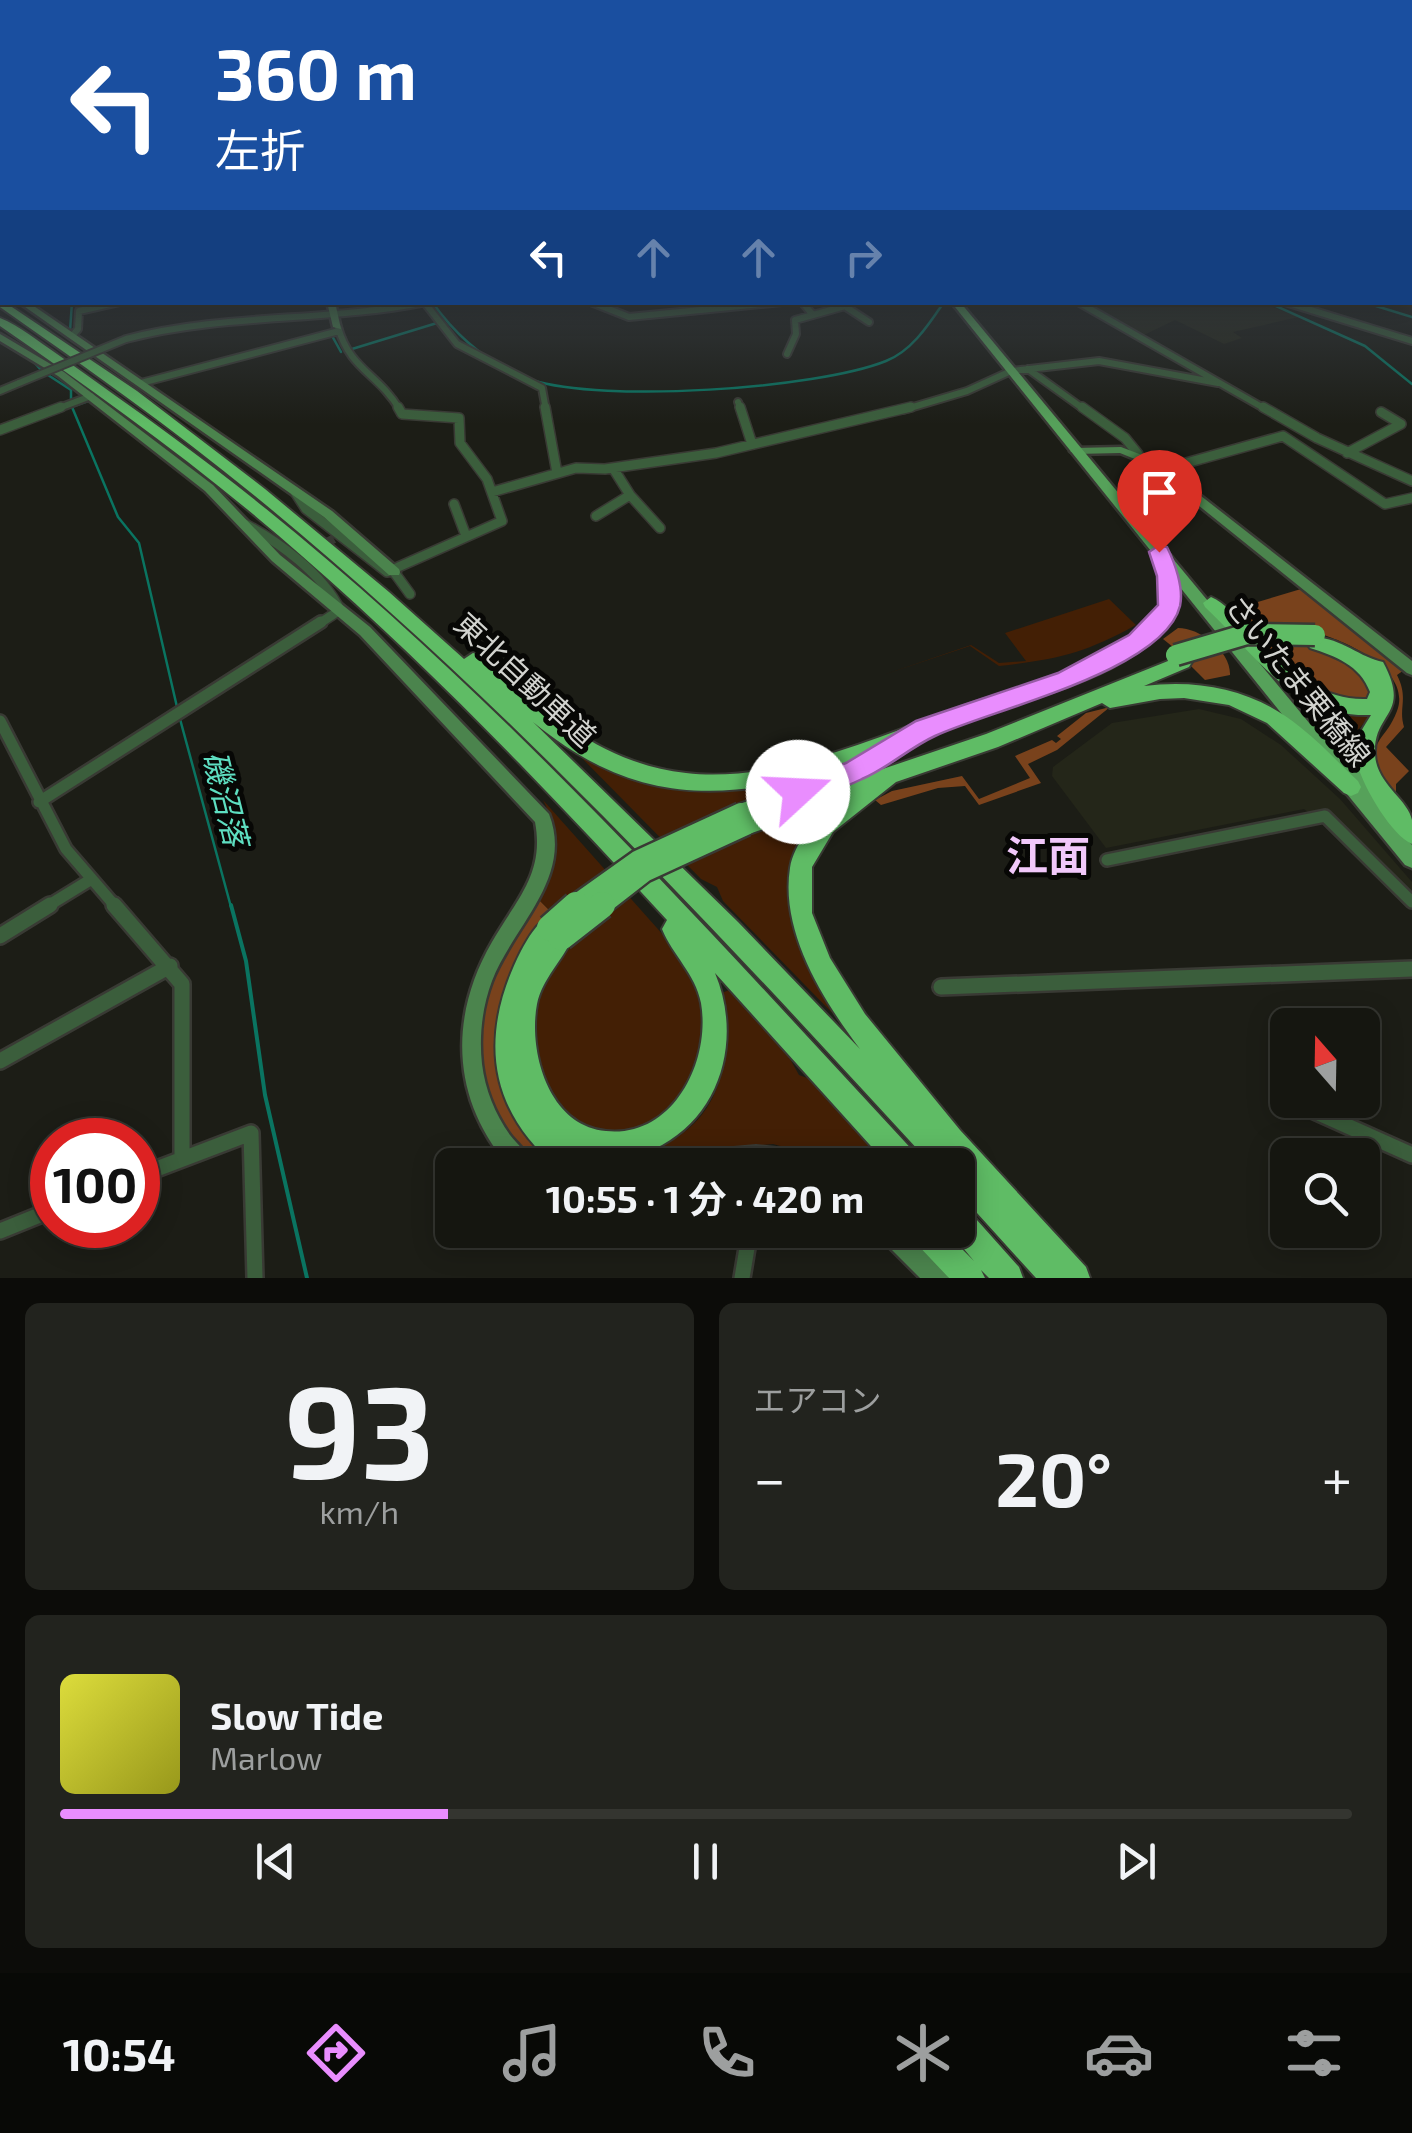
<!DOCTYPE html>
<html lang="ja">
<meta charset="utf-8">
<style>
:root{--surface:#151610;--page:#22231e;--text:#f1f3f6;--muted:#9d9f9f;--line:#343530;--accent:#e98dfe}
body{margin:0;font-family:"Exo 2","Noto Sans JP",sans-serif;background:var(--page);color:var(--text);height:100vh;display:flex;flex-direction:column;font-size:38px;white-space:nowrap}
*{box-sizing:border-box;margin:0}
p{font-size:32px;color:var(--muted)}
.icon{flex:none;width:55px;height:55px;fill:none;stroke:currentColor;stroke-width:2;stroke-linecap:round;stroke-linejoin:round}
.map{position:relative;height:1278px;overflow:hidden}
.panel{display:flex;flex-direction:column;gap:25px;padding:25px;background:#0c0c09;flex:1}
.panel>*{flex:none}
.top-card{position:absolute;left:0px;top:0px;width:1412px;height:305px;box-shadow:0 5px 25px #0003,0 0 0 2px var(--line);background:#1a4fa0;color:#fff;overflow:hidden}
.needle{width:65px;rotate:340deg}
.fabs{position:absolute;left:1270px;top:1008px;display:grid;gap:20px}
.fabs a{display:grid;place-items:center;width:110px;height:110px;border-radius:15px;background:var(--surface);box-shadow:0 5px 25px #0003,0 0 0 2px var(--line);font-size:50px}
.speed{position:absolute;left:30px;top:1118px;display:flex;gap:20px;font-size:50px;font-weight:700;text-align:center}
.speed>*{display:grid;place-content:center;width:130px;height:130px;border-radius:50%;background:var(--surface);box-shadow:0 5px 25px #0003,0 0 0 2px var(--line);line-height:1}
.speed .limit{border:15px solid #d22;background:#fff;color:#111}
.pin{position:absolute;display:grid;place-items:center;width:85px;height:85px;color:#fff;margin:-102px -42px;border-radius:50% 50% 50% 0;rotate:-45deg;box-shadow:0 0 10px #0007}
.pin .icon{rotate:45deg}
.me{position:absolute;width:110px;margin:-55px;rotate:70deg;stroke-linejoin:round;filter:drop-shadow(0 0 8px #0008)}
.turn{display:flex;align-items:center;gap:35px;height:210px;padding:0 50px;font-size:45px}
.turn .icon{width:130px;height:130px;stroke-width:2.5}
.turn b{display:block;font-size:70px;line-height:85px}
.lanes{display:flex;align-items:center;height:95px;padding:0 50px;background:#0003;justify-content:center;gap:50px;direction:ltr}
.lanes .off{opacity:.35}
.big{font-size:75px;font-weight:700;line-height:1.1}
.panel .tile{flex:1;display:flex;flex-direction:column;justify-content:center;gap:15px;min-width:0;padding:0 35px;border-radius:15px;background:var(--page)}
.panel .dial{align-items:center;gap:0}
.dial b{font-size:130px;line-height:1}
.song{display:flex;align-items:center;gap:30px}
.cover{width:120px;height:120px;border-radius:15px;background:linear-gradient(135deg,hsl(60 70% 55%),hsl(60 70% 35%))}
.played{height:10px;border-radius:5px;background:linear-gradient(90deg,var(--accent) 30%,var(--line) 30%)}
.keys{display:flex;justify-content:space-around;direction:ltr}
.heat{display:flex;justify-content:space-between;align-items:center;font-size:55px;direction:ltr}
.panel .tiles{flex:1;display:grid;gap:25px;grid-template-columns:1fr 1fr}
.tile:last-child{grid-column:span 2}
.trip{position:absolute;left:435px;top:1148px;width:540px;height:100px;border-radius:15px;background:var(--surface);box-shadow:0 5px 25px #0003,0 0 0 2px var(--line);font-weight:700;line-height:100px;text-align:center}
.dock{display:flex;height:160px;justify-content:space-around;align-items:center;background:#080906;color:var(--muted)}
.dock .icon{width:70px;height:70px}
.dock .current{color:var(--accent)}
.dock b{font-size:45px;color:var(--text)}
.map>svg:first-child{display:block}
.built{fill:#242619}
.green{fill:#431f05}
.forest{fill:#79421c}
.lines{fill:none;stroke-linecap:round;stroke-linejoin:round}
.stream-far1{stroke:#0a7461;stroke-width:2.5}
.stream{stroke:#0a7461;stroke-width:4}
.street-tunnel{stroke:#373832;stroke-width:9;stroke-dasharray:9 4;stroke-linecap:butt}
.street-far3-casing{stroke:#393a34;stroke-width:10}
.street-far2-casing{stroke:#393a34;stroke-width:12}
.street-far1-casing{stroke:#393a34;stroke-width:16}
.street-casing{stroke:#393a34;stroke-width:20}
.secondary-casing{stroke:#393a34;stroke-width:5}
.primary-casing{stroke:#393a34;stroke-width:5}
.highway-casing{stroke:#393a34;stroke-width:4}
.street-far3{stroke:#3b5e3c;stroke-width:6}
.street-far2{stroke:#3b5e3c;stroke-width:9}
.street-far1{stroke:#3b5e3c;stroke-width:11}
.street{stroke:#3b5e3c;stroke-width:15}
.secondary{fill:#4b844d;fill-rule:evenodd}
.primary{fill:#56a15a;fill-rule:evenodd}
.highway{fill:#5fbc65;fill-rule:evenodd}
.street-bridge-casing{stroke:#393a34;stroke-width:10;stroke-linecap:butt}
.highway-bridge-far1-casing{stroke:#393a34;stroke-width:25;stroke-linecap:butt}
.highway-bridge-casing{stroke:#393a34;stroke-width:31;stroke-linecap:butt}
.street-bridge{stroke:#3b5e3c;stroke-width:6}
.highway-bridge-far1{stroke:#5fbc65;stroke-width:20}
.highway-bridge{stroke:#5fbc65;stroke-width:26}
.route{fill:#e98dfe;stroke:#975ca5;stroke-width:2.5}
.labels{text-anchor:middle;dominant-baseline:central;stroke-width:10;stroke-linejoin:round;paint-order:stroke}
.street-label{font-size:30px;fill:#d2d3cf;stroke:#070705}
.water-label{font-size:32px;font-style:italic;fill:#5edec1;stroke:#070705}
.near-quarter-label{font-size:42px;font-weight:bold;fill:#f1c8fa;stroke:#070705}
</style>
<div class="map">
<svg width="1412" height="1278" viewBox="0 0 1412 1278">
<rect width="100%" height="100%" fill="#1c1d16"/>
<path class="built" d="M1082,303H1262L1299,317L1233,332L1242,338L1224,344L1175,320L1142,336Z
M1199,709L1241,719L1281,745L1340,799L1412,882V895L1330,810L1309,813L1304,809L1106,848L1052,776L1053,767L1112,723Z"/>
<path class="green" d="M1109,599L1136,625C1083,654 1058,659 999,666L970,646L883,675L971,645L999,663L1026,661L1005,633Z
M1273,671L1327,709L1370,716L1357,731L1351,761L1339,742Z
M570,746L667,784L846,768L861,789L795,863L842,1023L723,901L717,887L701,879Z
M543,800L681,955L705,1003V1056L671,1115L627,1134L594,1130L573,1120L537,1072L536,1006L556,963L576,936L539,900C554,864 561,836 543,800Z
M729,990L784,1048L799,1075L810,1079L887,1165H851L773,1144L620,1159C711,1141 736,1080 722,993Z"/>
<path class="forest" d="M1301,589L1404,670L1397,675C1409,699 1398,707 1404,727L1386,747L1409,771L1396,784V794L1375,775C1372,732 1384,744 1397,711C1412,671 1349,643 1321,634L1323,649L1367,675L1372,696L1357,705L1300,683L1231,610Z
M1178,628C1200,628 1231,651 1230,675L1205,680L1190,665L1193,663L1163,639Z
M1110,707L1057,750L1028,764L1041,783L979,805L965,786L938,788L881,805L875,800L892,791L962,776L979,799L1030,778L1015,756L1052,740L1056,743L1061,739L1057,736L1086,713Z
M539,900L552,913C502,971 469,1053 519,1123C530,1139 549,1152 564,1165H536C484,1120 467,1045 491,980C502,952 523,926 539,900Z"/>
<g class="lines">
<path class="stream-far1" d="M432,302C457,337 491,366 532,380C603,403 816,389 886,361C912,351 929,324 944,302
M1267,302L1365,346L1412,384
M1363,302L1412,317
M70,331L72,302
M331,334L341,352
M352,349L437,323
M33,361L41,370
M48,375L71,390V399
M74,406L88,401
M72,407L118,517L139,543L177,707
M180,719L231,907"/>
<path class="stream" d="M231,905L246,961L265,1095L307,1278"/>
<path class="street-tunnel" d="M303,555L339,536"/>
<defs>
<path id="street-far3" d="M591,302L629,317L782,302
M802,302L813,315L845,306
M1078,302L1267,410
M1285,302L1412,341
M425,303L457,344L542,388L546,410
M840,303L869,322
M338,327C350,370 378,373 400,410
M72,336L78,329L79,311L119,302
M126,339C224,313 327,322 426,302
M787,354L796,334L795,320L813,315
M1028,369L1085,410
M141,383L339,331
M0,391L19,383
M738,402L741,410
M54,410L91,396
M903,410L967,391L1011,371L1099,361L1218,383"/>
<path id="street-far2" d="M545,407L557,473
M740,407L752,444
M1082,407L1125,438L1138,454
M1263,407L1317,438L1412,481
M0,430L61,407
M1347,453L1401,424L1381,412
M1161,470L1283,436L1385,504L1412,498
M295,492L306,509L387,572L502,521L487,479L460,443L459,418L402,414L398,407
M492,492L576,468L605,469L716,453L911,407
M630,495L660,528
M454,504L466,536
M596,516L630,495L613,468
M243,523C278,541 323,574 340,610L317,625
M394,572L410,594"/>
<path id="street-far1" d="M0,721L66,849L116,907
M39,802L321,622
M1107,860L1325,816L1412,902
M46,907L90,880"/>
<path id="street" d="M114,905L182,984V1158
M0,936L50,905
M941,987L1412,969
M0,1061L170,966
M1314,1111L1412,1155
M138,1176L251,1133L255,1278
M0,1231L52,1210
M742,1278L750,1230"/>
<path id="secondary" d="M1410,280H1412V286H1410Z
M0,288L2,289V294H0Z
M18,302H28L332,511L399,569L400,572L399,575H389L324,517Z
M327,302H335L341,329L333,327Z
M0,334L64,372L213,485L280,555L370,627L549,814C574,878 513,926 492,981C482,1007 479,1037 482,1064C485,1089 495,1114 510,1135C518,1145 528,1153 533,1165H508C451,1099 449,1016 492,942C516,900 545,874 535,822L360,635L272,561L205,491L58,376L0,341Z
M1121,447L1155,460L1412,661V675L1407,673L1147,464L1120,453L1075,454L1070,451L1075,448Z
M877,1230H904L945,1270L949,1278H920L880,1238Z"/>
<path id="primary" d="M951,302H960L1310,724L1316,721L1322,723L1384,796L1387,802L1381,809L1412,845V868L1405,865L1338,783L1335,778L1342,771L1327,753L1320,756L1314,754Z"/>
<path id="highway" d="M0,299L137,391L265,489L389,592L464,659L473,653L479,655C544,709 598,763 686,773C718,777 753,773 784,766C846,752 904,728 963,706C1017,687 1119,663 1153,617C1169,596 1157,574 1151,552L1159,547L1165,548C1172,566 1182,588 1176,607C1157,667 1040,695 987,714C953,726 920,739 886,752L885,761L865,775L986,734L1183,655L1189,657L1192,662L1189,667L1144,686C1201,679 1255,690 1300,727C1321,743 1338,763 1358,781L1361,787L1358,793L1351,796L1344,793L1267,723L1229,705L1184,698L1160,699L1110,708L1102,703L998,747L896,782L833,832L812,867V913L830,958L865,1014L960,1130L1086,1267L1090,1278H1036L958,1192V1165H932C718,932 501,697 255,496C173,429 87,368 0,307ZM533,722C628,800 709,803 823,774L734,806L731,813L737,821L735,825L739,832L746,835L834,804C815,820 794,843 790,868C780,932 823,1000 860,1049L738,922Z
M0,318C20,326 39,342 57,354C96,382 135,409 174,438C452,642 683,903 917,1155L921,1165H888L715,973C741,1035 724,1111 662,1145C643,1155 621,1161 601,1157L604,1165C591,1165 570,1169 557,1165C547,1161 536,1147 529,1139C482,1081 489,1014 521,951C528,938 537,922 550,916L569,929L573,937C563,960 542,979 537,1004C528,1052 549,1126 606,1131C674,1138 711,1060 701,1003C695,973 673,956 662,929L667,920C551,794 432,669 302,556C207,472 104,398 0,326Z
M1211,597C1225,603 1236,617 1247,628C1281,662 1315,701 1367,699L1370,692C1360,665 1335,656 1310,648L1307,643L1310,638C1336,634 1360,658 1383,662C1412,716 1373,711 1375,754C1376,784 1408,799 1412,820C1412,827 1412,837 1412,844C1390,835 1355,775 1355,751C1356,738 1364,726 1371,715C1293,718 1256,655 1205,607L1203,603Z
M756,1146L805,1151L815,1155L819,1165H686L690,1155L700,1151Z
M958,1206L968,1210L1019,1267L1023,1278H989L981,1270L985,1278H949L913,1240L909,1230H943L974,1261L948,1230H958Z"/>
</defs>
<use href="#street-far3" class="street-far3-casing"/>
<use href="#street-far2" class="street-far2-casing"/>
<use href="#street-far1" class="street-far1-casing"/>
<use href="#street" class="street-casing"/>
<use href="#secondary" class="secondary-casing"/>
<use href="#primary" class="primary-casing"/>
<use href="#highway" class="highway-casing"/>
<use href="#street-far3" class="street-far3"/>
<use href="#street-far2" class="street-far2"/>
<use href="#street-far1" class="street-far1"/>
<use href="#street" class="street"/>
<use href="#secondary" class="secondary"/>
<use href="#primary" class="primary"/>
<use href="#highway" class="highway"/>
<defs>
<path id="street-bridge" d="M19,383L126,339"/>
<path id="highway-bridge-far1" d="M1176,655L1247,634L1315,635
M573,907L639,860L741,813
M599,907L644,872L746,825"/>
<path id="highway-bridge" d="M550,928L576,905
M561,937L602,905"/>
</defs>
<use href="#street-bridge" class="street-bridge-casing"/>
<use href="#highway-bridge-far1" class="highway-bridge-far1-casing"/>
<use href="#highway-bridge" class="highway-bridge-casing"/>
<use href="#street-bridge" class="street-bridge"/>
<use href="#highway-bridge-far1" class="highway-bridge-far1"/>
<use href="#highway-bridge" class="highway-bridge"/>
</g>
<linearGradient id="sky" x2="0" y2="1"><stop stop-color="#0f100c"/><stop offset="0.58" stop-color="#3a4047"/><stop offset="1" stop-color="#3a4047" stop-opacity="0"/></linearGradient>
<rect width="1412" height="424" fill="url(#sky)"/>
<path class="route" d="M1159,545L1167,547C1175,563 1184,588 1180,606C1164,671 990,710 935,736C909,748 888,768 862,779C842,789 819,796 798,804L788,800L784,792L788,783L846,763L916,721L1058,673L1129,635L1158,605L1157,576L1149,552Z"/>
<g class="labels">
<g class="street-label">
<text transform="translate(526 679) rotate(43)">東北自動車道</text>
<text transform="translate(1299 680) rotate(51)">さいたま栗橋線</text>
</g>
<g class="water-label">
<text transform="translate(227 798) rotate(76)">磯沼落</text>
</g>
<g class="near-quarter-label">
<text x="1048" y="854">江面</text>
</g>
</g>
</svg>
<div class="fabs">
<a><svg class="needle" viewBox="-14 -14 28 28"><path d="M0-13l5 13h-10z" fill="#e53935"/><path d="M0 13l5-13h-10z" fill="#9d9f9f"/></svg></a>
<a><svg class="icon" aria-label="search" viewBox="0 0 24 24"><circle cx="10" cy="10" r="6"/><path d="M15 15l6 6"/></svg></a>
</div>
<div class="speed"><div class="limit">100</div></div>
<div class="pin" style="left:1159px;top:552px;background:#d93025"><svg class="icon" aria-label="arrive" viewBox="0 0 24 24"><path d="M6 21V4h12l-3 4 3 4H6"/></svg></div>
<svg class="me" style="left:798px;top:792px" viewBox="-20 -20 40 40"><circle r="19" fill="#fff"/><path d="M0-13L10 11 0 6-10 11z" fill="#e98dfe"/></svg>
<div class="trip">10:55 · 1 分 · 420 m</div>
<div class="top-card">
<div class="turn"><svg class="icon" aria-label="left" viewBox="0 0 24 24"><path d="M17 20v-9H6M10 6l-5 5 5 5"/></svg><div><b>360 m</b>左折</div></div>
<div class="lanes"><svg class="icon" aria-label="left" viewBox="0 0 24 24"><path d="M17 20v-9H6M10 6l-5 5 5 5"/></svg><svg class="icon off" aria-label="ahead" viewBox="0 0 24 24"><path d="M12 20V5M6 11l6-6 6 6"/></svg><svg class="icon off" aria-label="ahead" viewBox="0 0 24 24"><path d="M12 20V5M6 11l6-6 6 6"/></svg><svg class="icon off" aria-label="right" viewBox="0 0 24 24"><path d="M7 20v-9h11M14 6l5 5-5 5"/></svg></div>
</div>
</div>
<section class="panel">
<div class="tiles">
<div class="tile dial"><b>93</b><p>km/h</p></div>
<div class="tile"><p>エアコン</p>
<div class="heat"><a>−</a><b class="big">20°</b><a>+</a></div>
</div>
<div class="tile">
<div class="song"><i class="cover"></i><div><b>Slow Tide</b><p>Marlow</p></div></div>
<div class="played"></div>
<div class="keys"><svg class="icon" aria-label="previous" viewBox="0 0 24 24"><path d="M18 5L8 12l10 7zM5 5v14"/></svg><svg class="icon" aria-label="pause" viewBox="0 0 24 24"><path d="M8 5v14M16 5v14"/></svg><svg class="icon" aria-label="next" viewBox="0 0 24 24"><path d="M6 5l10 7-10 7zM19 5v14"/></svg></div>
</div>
</div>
</section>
<nav class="dock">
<b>10:54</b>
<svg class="icon current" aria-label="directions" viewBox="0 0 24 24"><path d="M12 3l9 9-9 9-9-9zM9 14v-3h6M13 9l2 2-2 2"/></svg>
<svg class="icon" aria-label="music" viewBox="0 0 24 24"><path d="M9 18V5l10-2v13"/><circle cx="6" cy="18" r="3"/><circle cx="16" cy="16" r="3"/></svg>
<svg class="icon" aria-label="phone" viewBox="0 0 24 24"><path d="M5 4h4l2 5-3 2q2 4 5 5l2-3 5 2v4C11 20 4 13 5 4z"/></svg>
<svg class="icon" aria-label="climate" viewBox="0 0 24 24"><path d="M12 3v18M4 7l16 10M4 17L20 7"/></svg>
<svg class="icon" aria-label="car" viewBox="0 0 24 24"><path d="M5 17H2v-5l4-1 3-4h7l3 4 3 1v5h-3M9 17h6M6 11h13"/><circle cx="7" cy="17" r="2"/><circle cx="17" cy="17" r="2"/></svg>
<svg class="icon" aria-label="filters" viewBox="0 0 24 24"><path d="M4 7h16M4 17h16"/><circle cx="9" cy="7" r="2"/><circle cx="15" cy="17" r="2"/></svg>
</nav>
